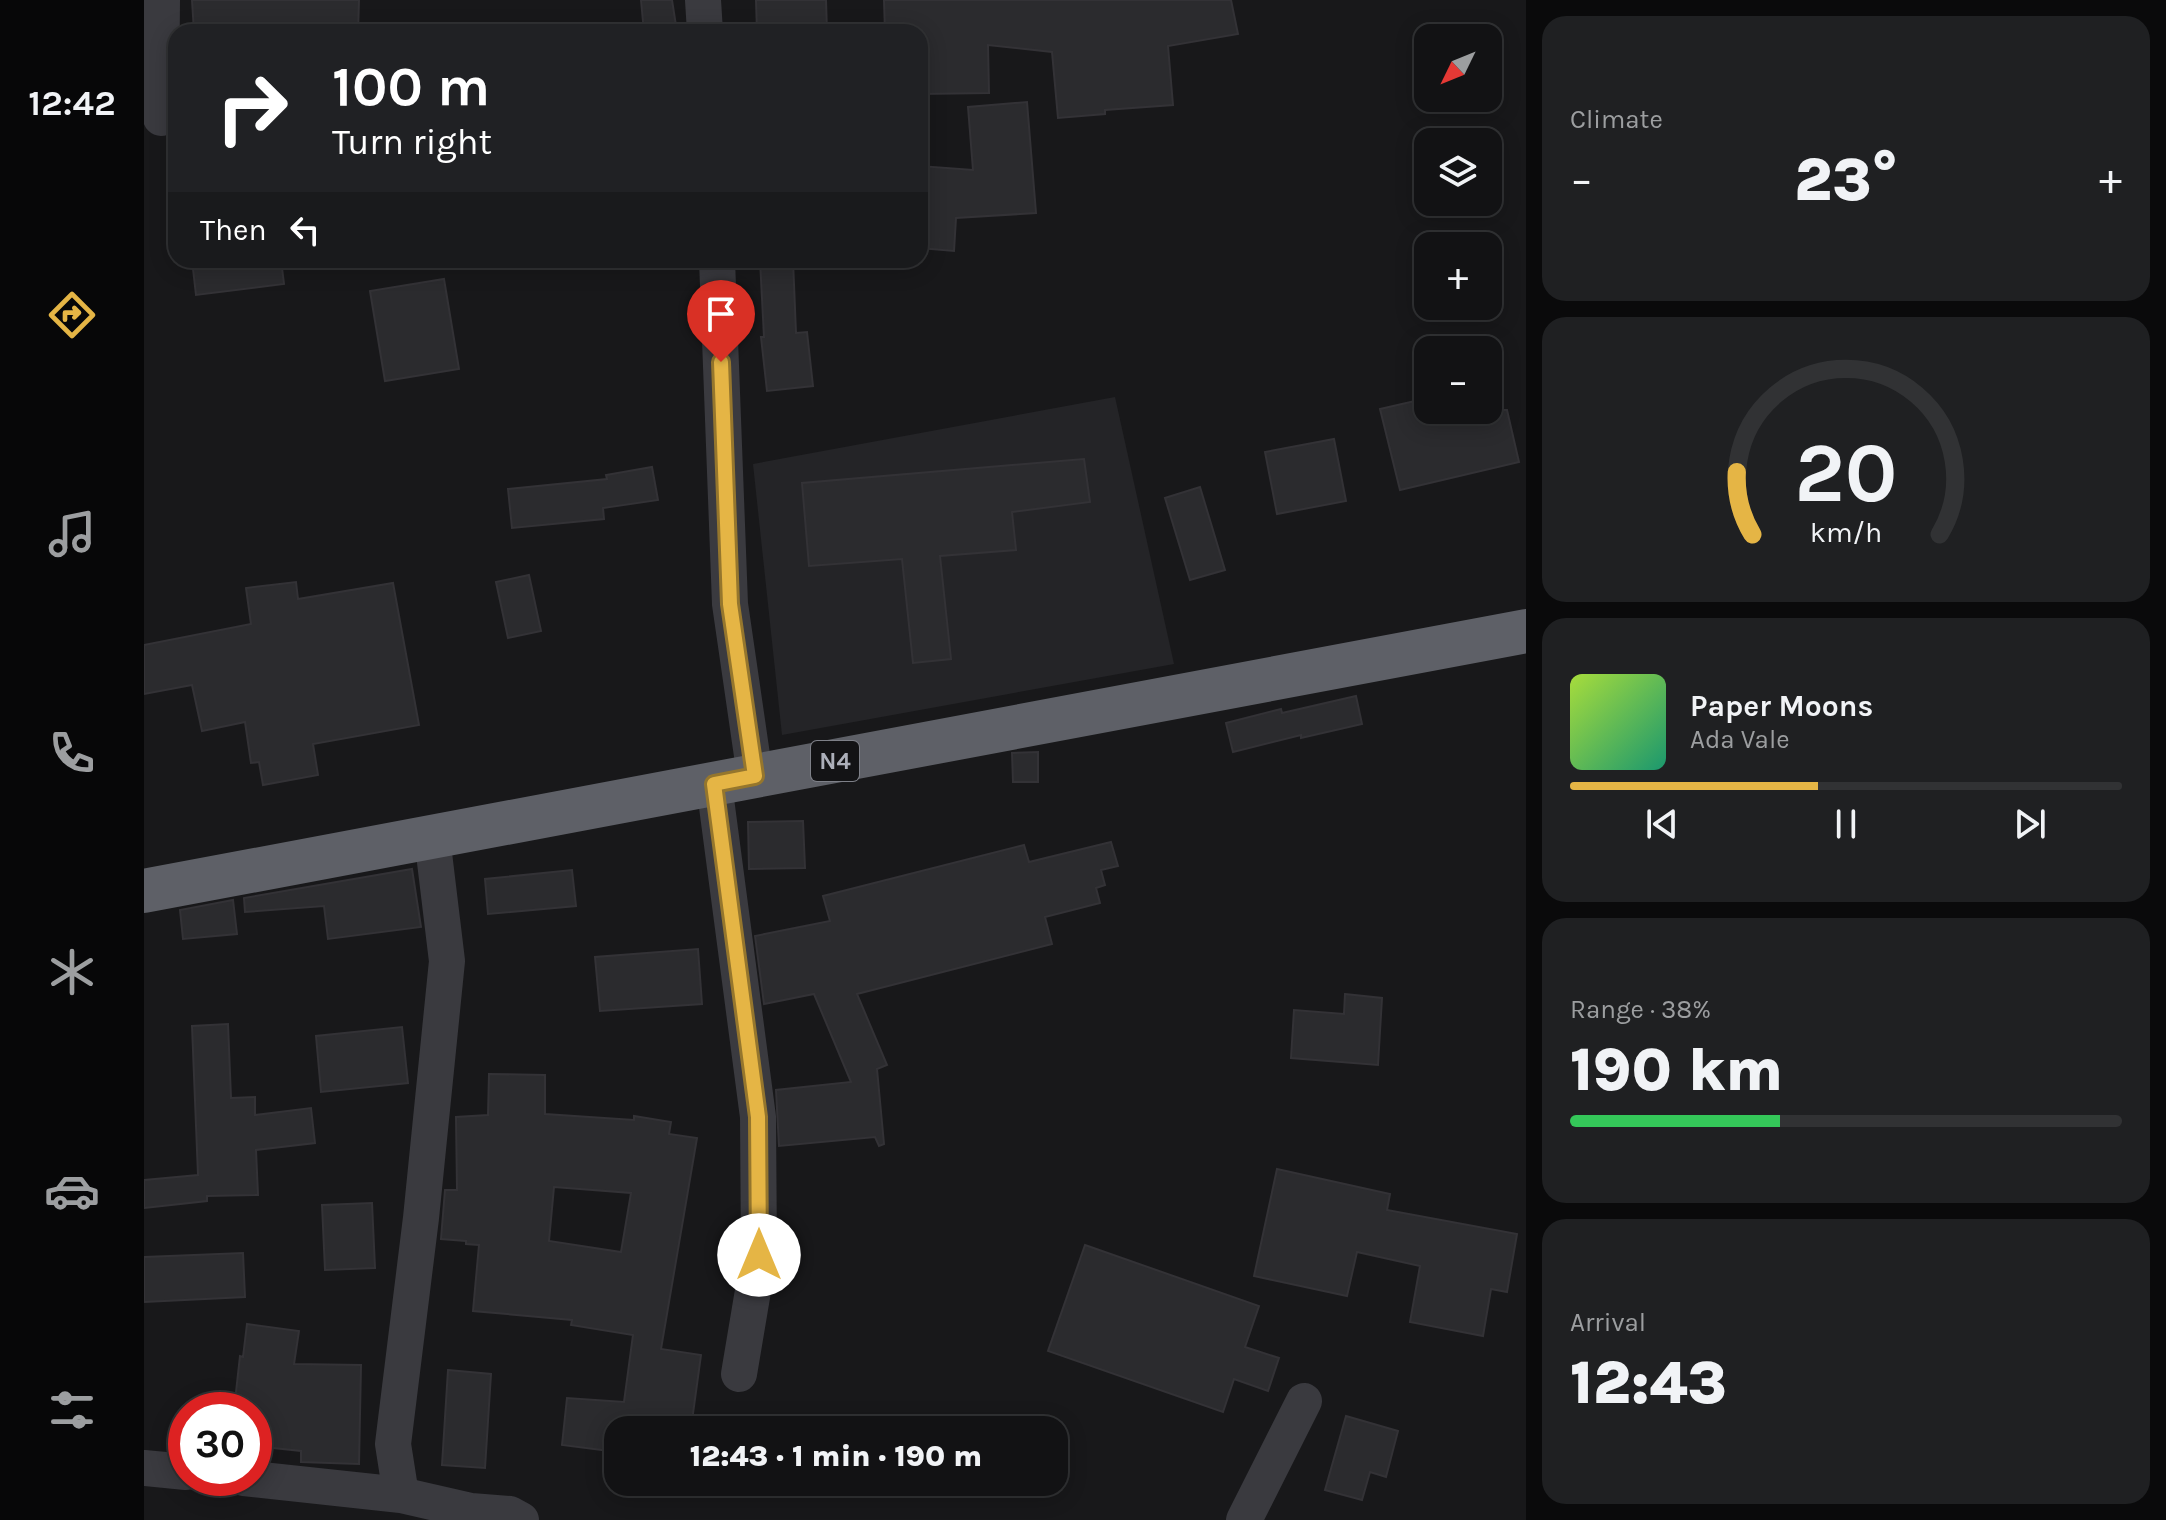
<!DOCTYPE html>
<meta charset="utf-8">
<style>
:root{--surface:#121214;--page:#1f2022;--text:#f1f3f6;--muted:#9c9ea0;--line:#313234;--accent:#e5b545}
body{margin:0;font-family:Karla,sans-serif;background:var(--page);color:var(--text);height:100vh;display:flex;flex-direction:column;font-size:30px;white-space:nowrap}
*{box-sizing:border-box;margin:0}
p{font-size:26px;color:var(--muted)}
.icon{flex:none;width:44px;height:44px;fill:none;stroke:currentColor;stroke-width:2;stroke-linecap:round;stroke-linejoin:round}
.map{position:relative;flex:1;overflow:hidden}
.drawer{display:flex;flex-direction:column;gap:16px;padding:16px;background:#0a0a0b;width:640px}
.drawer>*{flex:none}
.hud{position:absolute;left:24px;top:24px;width:760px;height:244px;border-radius:24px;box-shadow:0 4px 20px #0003,0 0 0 2px var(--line);background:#202124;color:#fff;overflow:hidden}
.needle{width:52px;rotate:227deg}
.tools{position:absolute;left:1270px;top:24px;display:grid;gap:16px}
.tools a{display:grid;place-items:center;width:88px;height:88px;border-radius:16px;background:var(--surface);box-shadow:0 4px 20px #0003,0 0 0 2px var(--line);font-size:40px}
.speed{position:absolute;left:24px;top:1392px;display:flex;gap:16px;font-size:40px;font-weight:700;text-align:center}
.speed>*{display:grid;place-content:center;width:104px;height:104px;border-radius:50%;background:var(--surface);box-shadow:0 4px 20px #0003,0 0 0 2px var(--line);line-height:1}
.speed .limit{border:12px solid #d22;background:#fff;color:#111}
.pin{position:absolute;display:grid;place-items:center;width:68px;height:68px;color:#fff;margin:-82px -34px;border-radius:50% 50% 50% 0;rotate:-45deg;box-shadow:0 0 8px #0007}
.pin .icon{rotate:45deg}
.me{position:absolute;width:88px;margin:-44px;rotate:0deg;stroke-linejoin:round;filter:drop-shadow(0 0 6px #0008)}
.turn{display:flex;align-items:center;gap:28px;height:168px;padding:0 32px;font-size:36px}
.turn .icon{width:104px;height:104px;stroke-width:2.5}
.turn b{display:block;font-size:56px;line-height:68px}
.then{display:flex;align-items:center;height:76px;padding:0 32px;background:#0003;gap:16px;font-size:30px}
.big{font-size:60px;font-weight:800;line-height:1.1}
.drawer .widget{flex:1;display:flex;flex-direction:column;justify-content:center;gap:12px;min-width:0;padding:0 28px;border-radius:24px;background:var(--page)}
.drawer .dial{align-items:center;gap:0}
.dial svg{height:208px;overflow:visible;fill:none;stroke:var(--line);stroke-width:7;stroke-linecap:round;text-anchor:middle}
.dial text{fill:var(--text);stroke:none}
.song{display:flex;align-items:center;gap:24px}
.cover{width:96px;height:96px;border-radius:12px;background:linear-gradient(135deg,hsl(80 70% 55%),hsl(160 70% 35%))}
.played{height:8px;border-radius:4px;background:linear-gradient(90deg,var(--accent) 45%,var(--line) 45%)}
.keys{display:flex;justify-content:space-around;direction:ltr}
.heat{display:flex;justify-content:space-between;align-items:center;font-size:44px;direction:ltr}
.charge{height:12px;border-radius:6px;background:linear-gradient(90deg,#34c759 38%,var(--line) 0)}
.trip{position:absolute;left:460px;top:1416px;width:464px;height:80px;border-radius:24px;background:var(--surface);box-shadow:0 4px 20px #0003,0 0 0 2px var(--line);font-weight:800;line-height:80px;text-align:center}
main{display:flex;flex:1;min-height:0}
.menu{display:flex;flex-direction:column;width:144px;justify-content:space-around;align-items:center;background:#070708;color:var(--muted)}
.menu .icon{width:56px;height:56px}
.menu .active{color:var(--accent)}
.menu b{font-size:36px;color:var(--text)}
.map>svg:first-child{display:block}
.built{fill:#242427}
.building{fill:#2b2b2e;stroke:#333236;stroke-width:2;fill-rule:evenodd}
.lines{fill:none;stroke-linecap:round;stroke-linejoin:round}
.minor{stroke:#3a3a3f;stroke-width:36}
.trunk{stroke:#5e6067;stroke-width:44}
.route-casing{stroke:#95762d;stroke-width:20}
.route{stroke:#e5b545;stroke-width:14}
.labels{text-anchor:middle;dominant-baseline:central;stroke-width:8;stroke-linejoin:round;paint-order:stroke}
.shield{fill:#131315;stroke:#7e8088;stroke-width:2}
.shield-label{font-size:24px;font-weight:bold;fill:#acafb9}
</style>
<main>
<nav class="menu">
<b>12:42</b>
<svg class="icon active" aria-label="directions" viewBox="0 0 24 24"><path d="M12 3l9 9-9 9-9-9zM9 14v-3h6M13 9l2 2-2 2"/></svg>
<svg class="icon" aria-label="music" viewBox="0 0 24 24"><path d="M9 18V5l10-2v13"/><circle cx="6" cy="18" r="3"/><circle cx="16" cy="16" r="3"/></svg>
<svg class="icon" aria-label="phone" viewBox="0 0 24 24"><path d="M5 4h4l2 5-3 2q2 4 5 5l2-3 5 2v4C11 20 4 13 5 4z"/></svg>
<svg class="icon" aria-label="climate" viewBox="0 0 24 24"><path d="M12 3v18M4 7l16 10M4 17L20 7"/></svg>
<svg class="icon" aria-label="car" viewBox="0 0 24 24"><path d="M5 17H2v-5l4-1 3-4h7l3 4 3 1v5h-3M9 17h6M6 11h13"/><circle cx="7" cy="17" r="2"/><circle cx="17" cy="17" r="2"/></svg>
<svg class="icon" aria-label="filters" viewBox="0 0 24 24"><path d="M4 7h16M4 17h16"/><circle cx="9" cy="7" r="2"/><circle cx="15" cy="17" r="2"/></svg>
</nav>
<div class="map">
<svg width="1382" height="1520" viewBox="0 0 1382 1520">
<rect width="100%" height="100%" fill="#18181a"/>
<path class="built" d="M971,397L1030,664L638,735L609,464Z"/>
<path class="building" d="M48,0H215L214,32H50Z
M497,0H528L533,32H500Z
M612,0H682L683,32H613Z
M740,0H1087L1094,34L1024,46L1029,105L961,110V114L914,118L908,52L844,45L845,93L776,94V32H741Z
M883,102L892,213L812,218L810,251L776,248V166L829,170L824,107Z
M48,260H137L140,284L52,295Z
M616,260H649L652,333L663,332L669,386L623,391L617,337H620Z
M300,279L315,369L241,381L226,291Z
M1284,398V410H1363L1375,462L1256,490L1236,409Z
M1190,439L1202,501L1133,514L1121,452Z
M940,459L946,502L868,512L872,550L796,556L807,659L769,663L758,559L665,566L658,483Z
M508,467L514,500L459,508L460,519L368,528L364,489L463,479L462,475Z
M1056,487L1081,570L1046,580L1021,498Z
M385,575L397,631L364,638L352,582Z
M152,582L154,599L249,583L275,725L169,744L174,775L119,785L115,762L107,763L101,722L58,731L48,685L0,694V645L107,624L102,588Z
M1212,696L1218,724L1157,738V735L1089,752L1082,723L1137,709L1138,713Z
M894,752V782H869L868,753Z
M659,821L661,868L605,869L604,822Z
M967,842L974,866L957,870L961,885L952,888L956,903L901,917L908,944L713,994L743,1065L733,1069L740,1144L735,1146L731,1137L635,1146L632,1090L707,1082L670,994L620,1004L611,936L686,921L679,896L880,845L885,862Z
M268,869L277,927L184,939L180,906L101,912L100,898Z
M428,870L432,906L344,914L341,879Z
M89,900L93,934L39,939L36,910Z
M554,949L558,1004L456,1011L451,957Z
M1201,994L1238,998L1234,1065L1147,1058L1150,1010L1200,1014Z
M84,1024L87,1098L111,1097V1115L167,1108L171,1143L112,1150L114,1195L63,1196V1201L0,1208V1180L54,1175L48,1026Z
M258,1027L264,1083L177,1092L172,1036Z
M345,1074L401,1075V1114L490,1120V1116L527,1122L525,1134L553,1138L517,1349L557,1355L548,1421L511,1416L509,1430H474V1452L418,1445L423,1398L480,1402L489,1335L427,1325L428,1320L329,1311L335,1245L322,1244V1241L297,1239L301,1190H313L312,1117L344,1115ZM410,1187L487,1193L477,1252L405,1241Z
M1133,1169L1246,1194L1243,1210L1373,1234L1363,1292L1347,1289L1339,1336L1266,1322L1276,1266L1213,1252L1203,1296L1110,1276Z
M228,1203L231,1268L181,1270L178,1205Z
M941,1245L1115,1306L1101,1347L1135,1358L1124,1391L1090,1379L1079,1412L904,1351Z
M99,1253L101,1297L0,1302V1257Z
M103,1324L155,1331L150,1364L217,1365L215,1464L157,1462V1451L110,1446V1410H90L96,1356L99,1357Z
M304,1370L347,1374L341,1468L298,1465Z
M1202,1416L1254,1431L1242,1477L1226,1472L1218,1500L1181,1490Z"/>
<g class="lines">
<path class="minor" d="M559,0L561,32
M17,118L18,0
M573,260L586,604L611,776
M570,784L614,1117L615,1255L595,1374
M0,1468L42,1472
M100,1478L257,1495L327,1511L366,1514L377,1520
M257,1495L249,1444L277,1218L303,961L288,837
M1100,1520L1160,1401"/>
<path class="trunk" d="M0,891L1382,631"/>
</g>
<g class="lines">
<defs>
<path id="route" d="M577,362L586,604L611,776L570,784L614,1117L615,1255"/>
</defs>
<use href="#route" class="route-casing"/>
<use href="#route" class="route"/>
</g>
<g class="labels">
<rect class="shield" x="667" y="741" width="48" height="40" rx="6"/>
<g class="shield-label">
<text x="691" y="761">N4</text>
</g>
</g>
</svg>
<div class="tools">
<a><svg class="needle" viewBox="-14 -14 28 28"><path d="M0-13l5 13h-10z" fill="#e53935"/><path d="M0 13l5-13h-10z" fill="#9c9ea0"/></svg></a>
<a><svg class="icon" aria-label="layers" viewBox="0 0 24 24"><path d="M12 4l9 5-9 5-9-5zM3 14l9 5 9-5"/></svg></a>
<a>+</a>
<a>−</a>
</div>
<div class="speed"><div class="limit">30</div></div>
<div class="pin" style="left:577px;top:362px;background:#d93025"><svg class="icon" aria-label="arrive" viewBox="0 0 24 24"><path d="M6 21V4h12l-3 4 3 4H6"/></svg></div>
<svg class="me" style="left:615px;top:1255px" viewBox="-20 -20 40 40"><circle r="19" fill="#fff"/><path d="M0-13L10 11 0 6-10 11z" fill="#e5b545"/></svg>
<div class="trip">12:43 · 1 min · 190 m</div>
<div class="hud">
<div class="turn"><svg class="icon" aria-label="right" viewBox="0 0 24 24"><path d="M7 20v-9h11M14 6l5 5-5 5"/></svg><div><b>100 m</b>Turn right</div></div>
<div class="then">Then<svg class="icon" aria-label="left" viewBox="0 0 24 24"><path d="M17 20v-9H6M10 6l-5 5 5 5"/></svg></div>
</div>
</div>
<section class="drawer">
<div class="widget"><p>Climate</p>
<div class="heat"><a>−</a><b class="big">23°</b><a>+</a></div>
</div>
<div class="widget dial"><svg viewBox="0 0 100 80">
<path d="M14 69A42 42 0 1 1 86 69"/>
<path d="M14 69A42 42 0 0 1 8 45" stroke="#e5b545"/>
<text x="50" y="56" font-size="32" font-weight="700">20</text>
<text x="50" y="72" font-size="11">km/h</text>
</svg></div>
<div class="widget">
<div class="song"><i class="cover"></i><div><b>Paper Moons</b><p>Ada Vale</p></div></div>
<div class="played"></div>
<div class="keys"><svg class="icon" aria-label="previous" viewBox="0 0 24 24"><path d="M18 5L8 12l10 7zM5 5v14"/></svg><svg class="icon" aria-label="pause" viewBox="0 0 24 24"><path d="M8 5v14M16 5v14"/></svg><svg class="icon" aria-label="next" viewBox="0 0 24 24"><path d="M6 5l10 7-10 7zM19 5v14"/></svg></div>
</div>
<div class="widget"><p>Range · 38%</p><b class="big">190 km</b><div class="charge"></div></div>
<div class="widget"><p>Arrival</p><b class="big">12:43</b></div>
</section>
</main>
